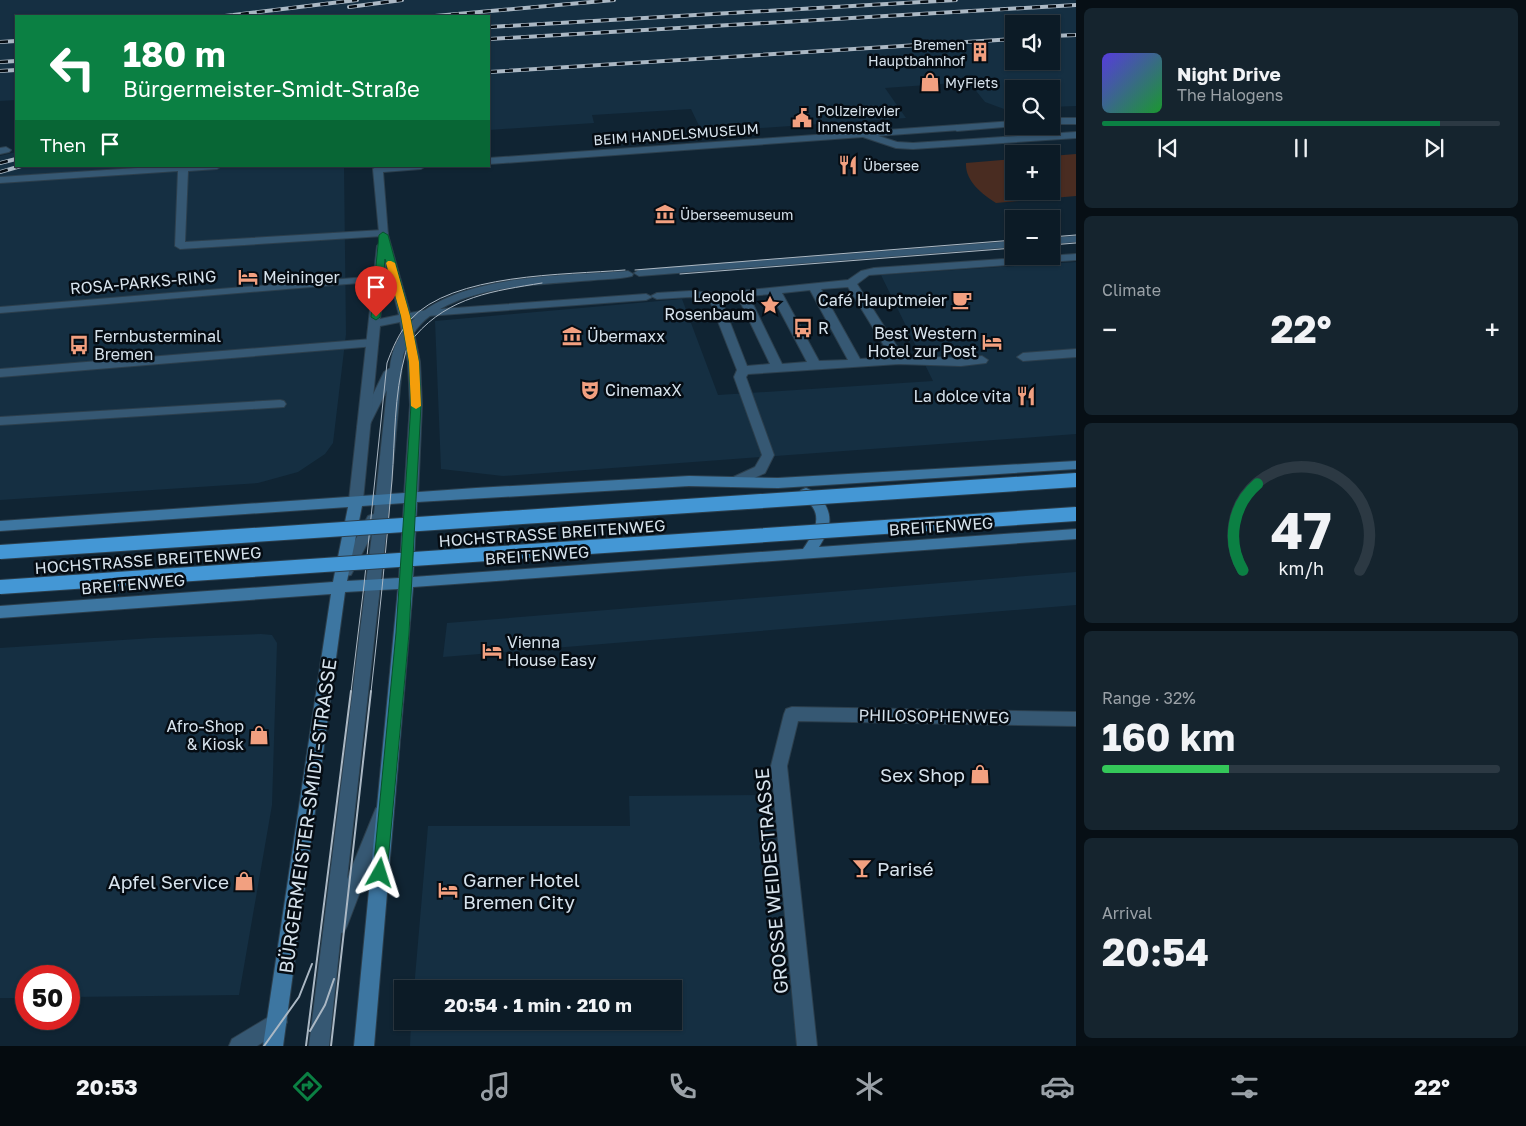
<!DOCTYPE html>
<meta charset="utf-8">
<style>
:root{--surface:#0c1b26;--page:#15242e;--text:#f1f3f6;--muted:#9aa1a7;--line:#2c3943;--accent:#0b8043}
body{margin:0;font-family:"Golos Text",sans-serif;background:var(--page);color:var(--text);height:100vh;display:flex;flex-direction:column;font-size:19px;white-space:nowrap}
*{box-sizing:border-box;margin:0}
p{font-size:16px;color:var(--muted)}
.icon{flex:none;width:28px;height:28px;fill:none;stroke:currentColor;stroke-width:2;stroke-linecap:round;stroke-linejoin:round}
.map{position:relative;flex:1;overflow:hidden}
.sheet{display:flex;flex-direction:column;gap:8px;padding:8px;background:#070f15;width:450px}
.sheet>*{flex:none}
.guide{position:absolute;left:15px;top:15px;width:475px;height:152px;border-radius:0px;box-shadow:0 1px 4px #0004,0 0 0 1px var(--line);background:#0b8043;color:#fff;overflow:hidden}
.buttons{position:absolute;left:1005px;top:15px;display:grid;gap:10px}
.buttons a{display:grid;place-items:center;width:55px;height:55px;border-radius:0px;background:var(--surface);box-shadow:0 1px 4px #0004,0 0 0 1px var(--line);font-size:25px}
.speed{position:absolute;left:15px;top:965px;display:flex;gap:10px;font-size:25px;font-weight:700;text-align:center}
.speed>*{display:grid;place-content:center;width:65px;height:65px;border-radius:50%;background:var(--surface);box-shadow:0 1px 4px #0004,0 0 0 1px var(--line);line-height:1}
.speed .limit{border:8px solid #d22;background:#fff;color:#111}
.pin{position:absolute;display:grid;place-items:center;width:42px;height:42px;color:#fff;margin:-51px -21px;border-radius:50% 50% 50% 0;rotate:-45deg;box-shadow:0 0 5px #0007}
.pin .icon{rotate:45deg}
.me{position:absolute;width:55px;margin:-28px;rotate:6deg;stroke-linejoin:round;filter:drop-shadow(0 0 4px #0008)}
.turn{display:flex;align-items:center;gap:18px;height:105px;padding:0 25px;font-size:22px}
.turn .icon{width:65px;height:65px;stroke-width:2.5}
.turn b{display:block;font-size:35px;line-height:42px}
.then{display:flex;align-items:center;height:48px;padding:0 25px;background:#0003;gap:10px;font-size:19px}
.big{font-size:38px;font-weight:700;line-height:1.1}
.sheet .tile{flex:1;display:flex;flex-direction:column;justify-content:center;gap:8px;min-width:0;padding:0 18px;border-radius:8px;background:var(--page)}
.sheet .dial{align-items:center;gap:0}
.dial svg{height:130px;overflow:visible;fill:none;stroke:var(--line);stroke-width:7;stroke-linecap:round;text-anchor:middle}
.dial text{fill:var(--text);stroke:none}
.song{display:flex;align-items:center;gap:15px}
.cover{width:60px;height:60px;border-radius:8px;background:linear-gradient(135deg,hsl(250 70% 55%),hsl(130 70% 35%))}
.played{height:5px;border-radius:2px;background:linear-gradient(90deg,var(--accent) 85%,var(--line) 85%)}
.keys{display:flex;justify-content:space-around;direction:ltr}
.heat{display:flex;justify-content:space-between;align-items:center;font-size:28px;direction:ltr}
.charge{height:8px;border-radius:4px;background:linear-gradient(90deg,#34c759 32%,var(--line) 0)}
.trip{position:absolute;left:394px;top:980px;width:288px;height:50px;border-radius:0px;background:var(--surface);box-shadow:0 1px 4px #0004,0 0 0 1px var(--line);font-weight:700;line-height:50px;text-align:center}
.tabs{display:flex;height:80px;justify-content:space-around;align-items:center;background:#050b0f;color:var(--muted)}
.tabs .icon{width:35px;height:35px}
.tabs .selected{color:var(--accent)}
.tabs b{font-size:22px;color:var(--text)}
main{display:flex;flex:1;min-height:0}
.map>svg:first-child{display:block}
.built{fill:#152f42;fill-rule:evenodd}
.green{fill:#492c21}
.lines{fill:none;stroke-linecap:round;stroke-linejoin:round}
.service-casing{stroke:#2c3f4d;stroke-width:2}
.pedestrian-casing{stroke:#2c3f4d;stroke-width:2}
.minor-casing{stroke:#2c3f4d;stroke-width:2}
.tertiary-casing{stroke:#2c3f4d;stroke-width:2}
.secondary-casing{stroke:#2c3f4d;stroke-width:2}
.service{fill:#365873;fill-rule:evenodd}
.pedestrian{fill:#365873;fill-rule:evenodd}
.minor{fill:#365873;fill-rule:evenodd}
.tertiary{fill:#365873;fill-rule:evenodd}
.secondary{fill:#3d76a1;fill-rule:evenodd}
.tram-far1{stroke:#abb8c4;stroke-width:1}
.tram{stroke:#abb8c4;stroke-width:2}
.rail-casing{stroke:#abb8c4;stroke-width:4}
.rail{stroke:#050c13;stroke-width:2.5;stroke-dasharray:8;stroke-linecap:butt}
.trunk-bridge-casing{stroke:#2c3f4d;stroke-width:16;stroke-linecap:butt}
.trunk-bridge{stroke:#4497d5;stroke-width:14}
.route{fill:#0b8043;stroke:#07532c}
.slow{fill:#f59e0b}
.labels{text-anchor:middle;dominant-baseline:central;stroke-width:5;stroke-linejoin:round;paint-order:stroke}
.far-poi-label{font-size:14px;fill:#d7e3ed;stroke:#050c13;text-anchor:start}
.far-street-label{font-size:14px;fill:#d7e3ed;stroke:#050c13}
.poi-label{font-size:16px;fill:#d7e3ed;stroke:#050c13;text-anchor:start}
.street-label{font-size:16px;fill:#d7e3ed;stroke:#050c13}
.near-poi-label{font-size:19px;fill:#d7e3ed;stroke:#050c13;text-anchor:end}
.near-street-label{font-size:19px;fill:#d7e3ed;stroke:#050c13}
</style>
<main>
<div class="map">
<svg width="1076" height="1046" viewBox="0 0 1076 1046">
<rect width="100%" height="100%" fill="#102433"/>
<path class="built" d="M0,0H1076V106L1051,107V89H1014V109H1004L985,102L969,82L885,88L906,118L702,132L691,109L592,115L594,123L489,130V16H16V100L0,101ZM1014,24H1051V61H1014Z
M16,152V166H344L346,334L333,443L325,454L298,472L258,483L0,500V156Z
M1076,262V434L503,476L441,469L435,321L682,299L718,395L933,381L881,275Z
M1076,572V605L443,657L447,623Z
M261,634L272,635L277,643L272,805L239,995L69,997V976H26V998H0V648L153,638Z
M782,795L807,1046H410L411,1021H672V989H414L428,826H630L629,796Z"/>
<path class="green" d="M1076,154V196L996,203C982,194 965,181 966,163L1014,159V191H1051V156Z"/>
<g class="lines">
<defs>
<path id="service" d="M1051,118H1076V124H1051Z
M1014,121V126H1016L957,131L952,128L957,125Z
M866,132L897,142L913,143L1076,132V138L913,149L896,148L863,137V133Z
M6,147L11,150L9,152L0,154V148Z
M167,166H222L217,169L188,171L185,242L383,230L388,233L383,236L180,249L175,246L178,171L0,183V177Z
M1076,236V242L1051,244V238Z
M1014,241V247L639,276L634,273L639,270Z
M1076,254V260L869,275L857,284L903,356L961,358L982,356L988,360L986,363L961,366L899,364L748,374L746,377L774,455L765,473L739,485H729L727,482L729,479L755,467L762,455L734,377L737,370L708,296L710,294L848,280L861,271L874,268ZM848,287L891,357L860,359L821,289ZM810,290L848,360L819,361L782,293ZM771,294L807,362L782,364L749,296ZM738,297L770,364L747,366L721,299Z
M628,271L633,274L632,276C620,279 606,279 594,280C541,285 445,284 413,334C409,340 406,348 403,355L390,499L347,879L376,808L382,805L388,808L390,813L347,926L344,932L341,933L329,1046H309L372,534L351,575L346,576L341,575L339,571L368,516L374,514L387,390L367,430H359L357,427L384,372L390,368C400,271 556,277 628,271Z
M372,339L376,340L378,343L376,346L0,377V369Z
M1076,349V357L1023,361L1017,357L1023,353Z
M280,400L284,401L286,404L284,407L0,425V417Z"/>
<path id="pedestrian" d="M379,276L383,277L385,279L383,281L0,313V307Z"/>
<path id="minor" d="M957,125L962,128L960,130L489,164V158Z
M426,166L421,169L383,172L388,235L410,313L427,310L646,294L652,297L646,300L427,316L411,319L420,362L422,405L418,497L416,500H406L404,497L410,405L408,362L400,322L380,326L363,500L361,503H351L349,500L377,246L380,243L373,169L377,166ZM386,264L399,315L380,319Z
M690,291L714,293L720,296L714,299L690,297L657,299L651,296L657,293Z
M792,707L1076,712V726L798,721L787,766L817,1046H797L771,766L784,714L786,709Z"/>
<path id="tertiary" d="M277,1012L284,1015L287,1022L284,1029L257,1046H229L232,1039Z"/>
<path id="secondary" d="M1076,461V469L778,488L689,486L417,502L413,577L803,549C812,536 823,519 811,505C807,500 802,498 799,493L801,490L806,488C812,490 818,495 822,500C835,517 829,531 819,547L1076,529V539L413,587L374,1046H354L398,589L345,592L283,1046H263L331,594L0,618V606L333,582L348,507L0,531V521L476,488L689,476L778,478ZM404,503L399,578L347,581L362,506Z"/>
</defs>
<use href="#service" class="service-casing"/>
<use href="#pedestrian" class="pedestrian-casing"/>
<use href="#minor" class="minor-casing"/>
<use href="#tertiary" class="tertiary-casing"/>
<use href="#secondary" class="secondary-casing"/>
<use href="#service" class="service"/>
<use href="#pedestrian" class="pedestrian"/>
<use href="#minor" class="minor"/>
<use href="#tertiary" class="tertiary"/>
<use href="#secondary" class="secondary"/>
<path class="tram-far1" d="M1051,237L1076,235
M1051,245L1076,243
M635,270L1014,240
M680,274L1014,248
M351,692L364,585L387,363C393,347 399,333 410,320C452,273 565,275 625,270
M371,692C379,621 386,551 392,480C395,439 394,395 405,355C406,349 411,340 415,336C450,296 494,291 542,283"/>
<path class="tram" d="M310,1031L325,1005L334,979
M264,1046L299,997L312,964
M306,1046L351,691
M331,1046L371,691"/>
<defs>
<path id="rail" d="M349,7L402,0
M225,16L357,0
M435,16L614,0
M489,27L956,0
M1051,36L1076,35
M489,39L1076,5
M0,42L16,41
M0,62L16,61
M0,71L16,70
M489,72L1014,39
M0,163L16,159
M0,172L21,166"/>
</defs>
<use href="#rail" class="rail-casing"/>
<use href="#rail" class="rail"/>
<defs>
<path id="trunk-bridge" d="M0,552L1076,480
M0,587L1076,514"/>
</defs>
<use href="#trunk-bridge" class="trunk-bridge-casing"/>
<use href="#trunk-bridge" class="trunk-bridge"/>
</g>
<path class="route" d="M383,232L388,235L410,316L419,362L421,405L409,633L387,873L385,877L380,879L375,877L373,873L396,633L411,405L409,362L401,316L385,259L380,317L376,320L371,317L379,235Z"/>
<path class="slow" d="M388,261H391L395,263L410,316L419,362L421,406L416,409L411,406L409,362L401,316L386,263Z"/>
<defs>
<symbol id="building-bare" viewBox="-9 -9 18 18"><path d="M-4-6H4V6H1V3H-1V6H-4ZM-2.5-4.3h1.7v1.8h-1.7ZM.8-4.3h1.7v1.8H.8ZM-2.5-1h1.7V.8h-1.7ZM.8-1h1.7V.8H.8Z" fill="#f2a080" stroke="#050c13" stroke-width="2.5" paint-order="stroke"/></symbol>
<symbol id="shop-bare" viewBox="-9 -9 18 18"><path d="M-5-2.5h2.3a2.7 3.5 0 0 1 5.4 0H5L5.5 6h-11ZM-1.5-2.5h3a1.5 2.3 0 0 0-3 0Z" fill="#f2a080" stroke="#050c13" stroke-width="2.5" paint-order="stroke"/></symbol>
<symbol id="civic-bare" viewBox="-9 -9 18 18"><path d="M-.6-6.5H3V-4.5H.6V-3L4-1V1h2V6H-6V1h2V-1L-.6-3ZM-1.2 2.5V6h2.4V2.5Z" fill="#f2a080" stroke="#050c13" stroke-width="2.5" paint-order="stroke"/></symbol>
<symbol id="restaurant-bare" viewBox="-9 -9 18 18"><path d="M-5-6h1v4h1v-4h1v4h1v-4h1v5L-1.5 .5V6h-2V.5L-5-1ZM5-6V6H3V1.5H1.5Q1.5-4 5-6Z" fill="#f2a080" stroke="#050c13" stroke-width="2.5" paint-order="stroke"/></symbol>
<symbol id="museum-bare" viewBox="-9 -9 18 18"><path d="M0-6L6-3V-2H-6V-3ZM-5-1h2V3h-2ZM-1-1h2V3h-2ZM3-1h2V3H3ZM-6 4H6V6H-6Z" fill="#f2a080" stroke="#050c13" stroke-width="2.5" paint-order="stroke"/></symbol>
<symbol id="hotel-bare" viewBox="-9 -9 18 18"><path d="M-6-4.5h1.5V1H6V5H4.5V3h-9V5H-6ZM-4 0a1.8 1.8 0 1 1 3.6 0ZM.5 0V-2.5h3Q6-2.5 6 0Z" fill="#f2a080" stroke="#050c13" stroke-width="2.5" paint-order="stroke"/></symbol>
<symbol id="cafe-bare" viewBox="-9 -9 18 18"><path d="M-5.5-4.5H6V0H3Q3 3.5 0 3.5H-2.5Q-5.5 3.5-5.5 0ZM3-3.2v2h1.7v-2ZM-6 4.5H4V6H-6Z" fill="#f2a080" stroke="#050c13" stroke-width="2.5" paint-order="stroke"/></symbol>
<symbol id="sight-bare" viewBox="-9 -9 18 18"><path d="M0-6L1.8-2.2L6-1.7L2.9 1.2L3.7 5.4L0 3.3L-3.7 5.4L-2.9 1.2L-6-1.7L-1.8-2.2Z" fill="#f2a080" stroke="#050c13" stroke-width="2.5" paint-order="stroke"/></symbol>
<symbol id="bus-bare" viewBox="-9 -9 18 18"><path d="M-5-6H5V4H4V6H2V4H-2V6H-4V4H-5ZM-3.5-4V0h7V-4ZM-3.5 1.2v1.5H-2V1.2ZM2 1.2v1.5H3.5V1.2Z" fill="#f2a080" stroke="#050c13" stroke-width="2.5" paint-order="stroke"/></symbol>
<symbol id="theatre-bare" viewBox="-9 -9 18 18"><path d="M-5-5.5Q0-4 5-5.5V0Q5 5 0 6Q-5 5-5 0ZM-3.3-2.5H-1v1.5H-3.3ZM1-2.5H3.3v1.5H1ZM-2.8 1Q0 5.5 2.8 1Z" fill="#f2a080" stroke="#050c13" stroke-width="2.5" paint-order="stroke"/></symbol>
<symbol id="bar-bare" viewBox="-9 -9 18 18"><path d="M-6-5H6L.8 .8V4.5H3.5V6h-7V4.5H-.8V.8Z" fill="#f2a080" stroke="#050c13" stroke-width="2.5" paint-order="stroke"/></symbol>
</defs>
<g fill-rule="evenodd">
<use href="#building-bare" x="966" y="38" width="28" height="28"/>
<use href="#shop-bare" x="916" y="68" width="28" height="28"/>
<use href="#civic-bare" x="788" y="104" width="28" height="28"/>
<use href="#restaurant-bare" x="834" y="151" width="28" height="28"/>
<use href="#museum-bare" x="651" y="200" width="28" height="28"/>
<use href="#hotel-bare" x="234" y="263" width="28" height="28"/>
<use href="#cafe-bare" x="948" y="286" width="28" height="28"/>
<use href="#sight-bare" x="756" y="291" width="28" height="28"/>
<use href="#bus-bare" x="789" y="314" width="28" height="28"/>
<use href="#museum-bare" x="558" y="322" width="28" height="28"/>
<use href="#hotel-bare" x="978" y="328" width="28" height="28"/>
<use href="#bus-bare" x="65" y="331" width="28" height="28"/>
<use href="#theatre-bare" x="576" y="376" width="28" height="28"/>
<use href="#restaurant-bare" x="1012" y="382" width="28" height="28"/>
<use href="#hotel-bare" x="478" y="637" width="28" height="28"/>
<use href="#shop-bare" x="245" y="721" width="28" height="28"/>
<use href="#shop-bare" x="966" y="760" width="28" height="28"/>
<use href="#bar-bare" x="848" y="854" width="28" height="28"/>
<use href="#shop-bare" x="230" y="867" width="28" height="28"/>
<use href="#hotel-bare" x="434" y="876" width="28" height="28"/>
</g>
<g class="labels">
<g class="far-poi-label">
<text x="965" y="44" text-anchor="end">Bremen<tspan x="965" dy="16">Hauptbahnhof</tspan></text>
<text x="945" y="82">MyFiets</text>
<text x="817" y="110">Polizeirevier<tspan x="817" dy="16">Innenstadt</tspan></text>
<text x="863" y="165">Übersee</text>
<text x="680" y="214">Überseemuseum</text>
</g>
<g class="far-street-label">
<text transform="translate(676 134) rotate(-4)">BEIM HANDELSMUSEUM</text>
</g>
<g class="poi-label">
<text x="263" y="277">Meininger</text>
<text x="755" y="296" text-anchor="end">Leopold<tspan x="755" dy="18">Rosenbaum</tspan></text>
<text x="947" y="300" text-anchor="end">Café Hauptmeier</text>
<text x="818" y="328">R</text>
<text x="977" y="333" text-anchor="end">Best Western<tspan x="977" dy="18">Hotel zur Post</tspan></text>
<text x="94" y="336">Fernbusterminal<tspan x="94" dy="18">Bremen</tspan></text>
<text x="587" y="336">Übermaxx</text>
<text x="605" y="390">CinemaxX</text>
<text x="1011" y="396" text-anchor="end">La dolce vita</text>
<text x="507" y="642">Vienna<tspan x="507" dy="18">House Easy</tspan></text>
<text x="244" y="726" text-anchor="end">Afro-Shop<tspan x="244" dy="18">&amp; Kiosk</tspan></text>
</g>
<g class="street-label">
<text transform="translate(143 282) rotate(-5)">ROSA-PARKS-RING</text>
<text transform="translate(941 526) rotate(-4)">BREITENWEG</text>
<text transform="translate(552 533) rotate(-4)">HOCHSTRASSE BREITENWEG</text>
<text transform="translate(537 555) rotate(-4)">BREITENWEG</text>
<text transform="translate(148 560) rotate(-4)">HOCHSTRASSE BREITENWEG</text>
<text transform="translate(133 584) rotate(-5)">BREITENWEG</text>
<text transform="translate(934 716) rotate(1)">PHILOSOPHENWEG</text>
</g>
<g class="near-poi-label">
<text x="965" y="774">Sex Shop</text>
<text x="877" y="868" text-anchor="start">Parisé</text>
<text x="463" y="879" text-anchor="start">Garner Hotel<tspan x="463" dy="22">Bremen City</tspan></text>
<text x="229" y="881">Apfel Service</text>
</g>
<g class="near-street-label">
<text transform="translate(307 816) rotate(-82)">BÜRGERMEISTER-SMIDT-STRASSE</text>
<text transform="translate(771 881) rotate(-95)">GROSSE WEIDESTRASSE</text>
</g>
</g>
</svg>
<div class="buttons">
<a><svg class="icon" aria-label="sound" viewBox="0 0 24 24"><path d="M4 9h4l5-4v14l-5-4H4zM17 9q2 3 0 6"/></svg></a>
<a><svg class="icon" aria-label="search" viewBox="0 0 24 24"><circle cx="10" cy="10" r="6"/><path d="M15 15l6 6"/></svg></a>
<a>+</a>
<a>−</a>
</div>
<div class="speed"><div class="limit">50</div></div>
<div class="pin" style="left:376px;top:317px;background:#d93025"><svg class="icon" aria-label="arrive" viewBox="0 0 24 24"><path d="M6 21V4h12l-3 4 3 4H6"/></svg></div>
<svg class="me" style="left:380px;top:873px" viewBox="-20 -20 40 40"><path d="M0-17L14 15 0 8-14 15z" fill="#0b8043" stroke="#fff" stroke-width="4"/></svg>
<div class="trip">20:54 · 1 min · 210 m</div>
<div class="guide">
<div class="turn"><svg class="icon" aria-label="left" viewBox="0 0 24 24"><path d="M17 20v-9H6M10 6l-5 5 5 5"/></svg><div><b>180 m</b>Bürgermeister-Smidt-Straße</div></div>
<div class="then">Then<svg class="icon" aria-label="arrive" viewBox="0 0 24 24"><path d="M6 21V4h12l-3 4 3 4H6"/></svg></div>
</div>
</div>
<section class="sheet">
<div class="tile">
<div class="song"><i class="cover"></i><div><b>Night Drive</b><p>The Halogens</p></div></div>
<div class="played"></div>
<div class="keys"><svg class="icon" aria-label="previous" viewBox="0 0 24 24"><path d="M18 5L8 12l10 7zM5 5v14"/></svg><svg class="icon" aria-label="pause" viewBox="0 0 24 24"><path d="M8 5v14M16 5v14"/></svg><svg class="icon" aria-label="next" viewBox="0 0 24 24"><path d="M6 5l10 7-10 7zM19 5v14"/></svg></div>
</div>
<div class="tile"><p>Climate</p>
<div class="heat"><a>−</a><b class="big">22°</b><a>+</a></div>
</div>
<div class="tile dial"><svg viewBox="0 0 100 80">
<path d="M14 69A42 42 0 1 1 86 69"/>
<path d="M14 69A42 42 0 0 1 23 16" stroke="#0b8043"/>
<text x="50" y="56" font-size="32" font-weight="700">47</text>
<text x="50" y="72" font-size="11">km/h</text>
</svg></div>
<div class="tile"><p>Range · 32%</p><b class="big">160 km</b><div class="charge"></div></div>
<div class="tile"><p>Arrival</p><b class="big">20:54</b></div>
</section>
</main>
<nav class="tabs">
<b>20:53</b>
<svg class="icon selected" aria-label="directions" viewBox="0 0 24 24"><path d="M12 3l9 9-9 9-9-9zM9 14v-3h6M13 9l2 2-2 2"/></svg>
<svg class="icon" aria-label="music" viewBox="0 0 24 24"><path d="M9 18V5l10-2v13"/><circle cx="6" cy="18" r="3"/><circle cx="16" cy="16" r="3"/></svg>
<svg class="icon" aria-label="phone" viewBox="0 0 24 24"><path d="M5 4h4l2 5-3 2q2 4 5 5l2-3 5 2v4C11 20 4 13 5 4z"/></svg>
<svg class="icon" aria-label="climate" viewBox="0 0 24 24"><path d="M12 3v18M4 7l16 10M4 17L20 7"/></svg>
<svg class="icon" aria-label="car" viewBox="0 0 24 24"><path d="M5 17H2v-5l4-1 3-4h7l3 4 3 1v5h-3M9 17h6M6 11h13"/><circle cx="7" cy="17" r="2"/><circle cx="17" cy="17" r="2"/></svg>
<svg class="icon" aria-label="filters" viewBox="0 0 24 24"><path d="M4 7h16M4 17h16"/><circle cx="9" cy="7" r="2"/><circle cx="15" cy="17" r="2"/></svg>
<b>22°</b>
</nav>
